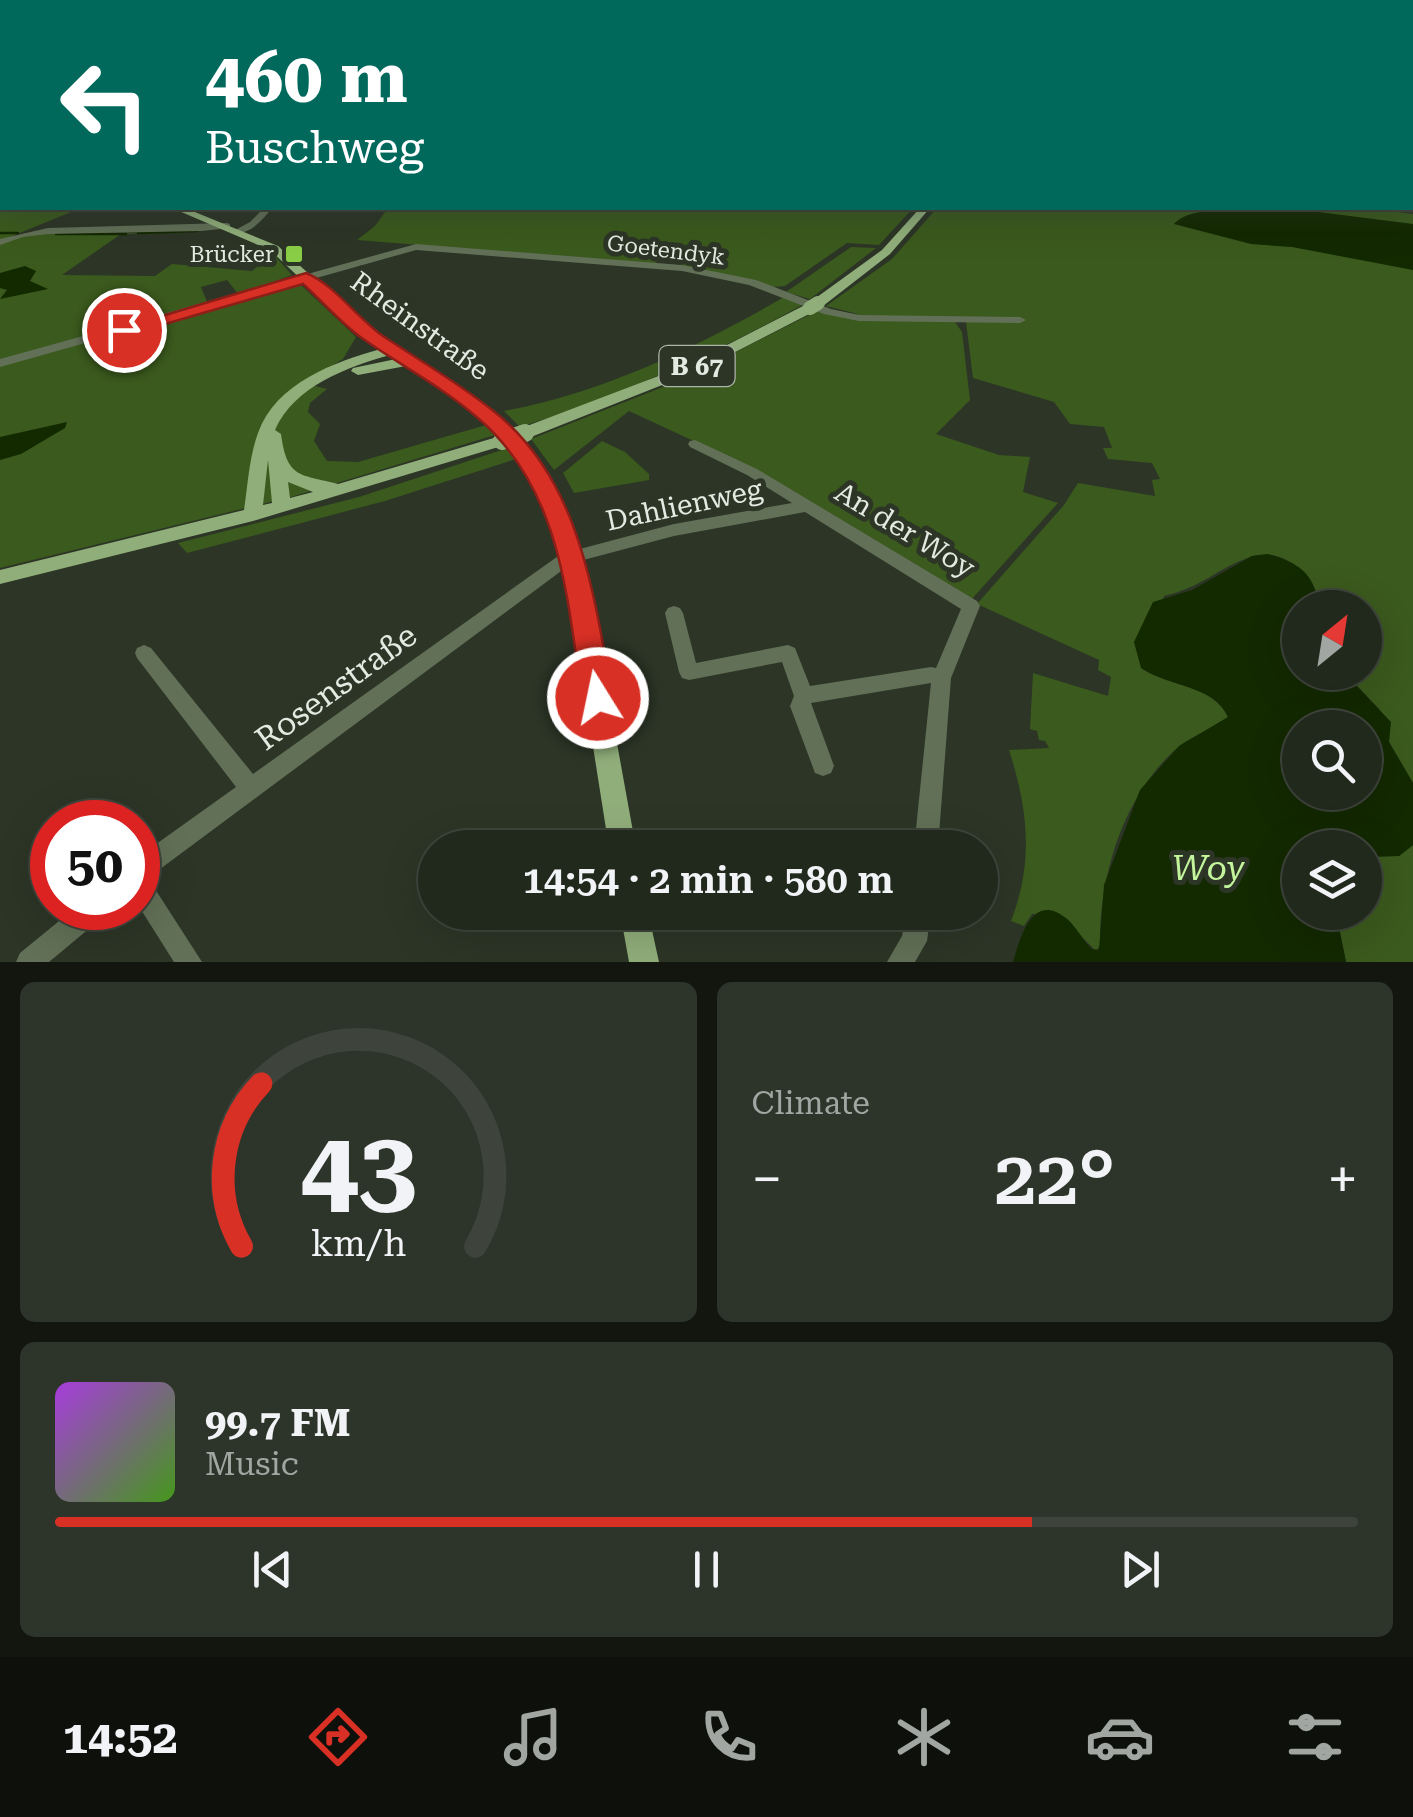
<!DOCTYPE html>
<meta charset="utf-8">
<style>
:root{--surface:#21281c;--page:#2d3429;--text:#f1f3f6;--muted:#a2a6a3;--line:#3e443b;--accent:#d93025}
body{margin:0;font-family:"Roboto Serif",serif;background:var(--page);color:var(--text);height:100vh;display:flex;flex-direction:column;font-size:38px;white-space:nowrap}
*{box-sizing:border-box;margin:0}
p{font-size:32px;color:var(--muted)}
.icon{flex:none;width:55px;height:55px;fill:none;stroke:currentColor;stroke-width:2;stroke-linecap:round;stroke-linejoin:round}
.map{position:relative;height:962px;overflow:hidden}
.panel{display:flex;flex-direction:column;gap:20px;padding:20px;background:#12160f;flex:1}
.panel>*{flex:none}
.banner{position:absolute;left:0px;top:0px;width:1415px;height:210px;box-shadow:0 10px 40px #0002,0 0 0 2px var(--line);background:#00695c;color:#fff;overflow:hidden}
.needle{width:65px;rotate:30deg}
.controls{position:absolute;left:1282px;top:590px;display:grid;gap:20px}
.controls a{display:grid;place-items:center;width:100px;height:100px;border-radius:50%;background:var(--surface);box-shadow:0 10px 40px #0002,0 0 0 2px var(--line);font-size:50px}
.speed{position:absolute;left:30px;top:800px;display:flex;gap:20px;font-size:50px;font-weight:700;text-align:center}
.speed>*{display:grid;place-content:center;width:130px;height:130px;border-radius:50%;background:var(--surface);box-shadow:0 10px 40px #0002,0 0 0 2px var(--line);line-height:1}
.speed .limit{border:15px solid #d22;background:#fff;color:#111}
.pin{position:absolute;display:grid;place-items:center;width:85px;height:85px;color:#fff;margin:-42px;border:5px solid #fff;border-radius:50%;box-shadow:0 2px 10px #0007}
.me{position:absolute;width:110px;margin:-55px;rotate:350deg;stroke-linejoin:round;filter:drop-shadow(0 0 8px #0008)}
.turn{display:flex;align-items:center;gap:35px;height:210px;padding:0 40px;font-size:45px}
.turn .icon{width:130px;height:130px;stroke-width:2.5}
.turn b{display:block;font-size:70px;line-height:85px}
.big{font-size:75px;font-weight:600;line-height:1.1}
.panel .card{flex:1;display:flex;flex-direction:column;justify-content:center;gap:15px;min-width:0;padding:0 35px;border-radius:15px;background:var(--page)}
.panel .dial{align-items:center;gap:0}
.dial svg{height:260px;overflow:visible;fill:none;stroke:var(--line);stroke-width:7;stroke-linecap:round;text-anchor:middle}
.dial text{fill:var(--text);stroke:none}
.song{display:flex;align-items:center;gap:30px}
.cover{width:120px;height:120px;border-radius:15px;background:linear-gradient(135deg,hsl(280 70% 55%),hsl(100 70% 35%))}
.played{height:10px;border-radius:5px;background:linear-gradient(90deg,var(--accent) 75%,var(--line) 75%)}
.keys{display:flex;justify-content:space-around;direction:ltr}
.heat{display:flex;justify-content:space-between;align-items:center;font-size:55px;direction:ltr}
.panel .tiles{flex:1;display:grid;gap:20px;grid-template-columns:1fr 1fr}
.card:last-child{grid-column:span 2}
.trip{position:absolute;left:418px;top:830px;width:580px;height:100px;border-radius:50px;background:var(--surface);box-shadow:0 10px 40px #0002,0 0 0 2px var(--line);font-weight:600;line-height:100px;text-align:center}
.menu{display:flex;height:160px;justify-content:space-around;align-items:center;background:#0d100b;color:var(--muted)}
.menu .icon{width:70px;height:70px}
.menu .on{color:var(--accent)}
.menu b{font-size:45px;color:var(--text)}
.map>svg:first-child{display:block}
.green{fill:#3b5a1d}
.water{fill:#132900;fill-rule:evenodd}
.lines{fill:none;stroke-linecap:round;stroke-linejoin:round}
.stream{stroke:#132900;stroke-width:2.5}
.minor{fill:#627057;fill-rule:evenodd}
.major{fill:#90ae7a;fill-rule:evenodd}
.major-bridge-far1{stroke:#90ae7a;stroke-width:14}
.major-bridge{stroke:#90ae7a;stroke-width:18}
.route{fill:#d93025;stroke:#8d1f18;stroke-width:2.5}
.poi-dot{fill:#8ace47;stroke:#2c3526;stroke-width:4}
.labels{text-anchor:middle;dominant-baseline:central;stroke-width:10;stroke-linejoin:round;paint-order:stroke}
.far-street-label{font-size:22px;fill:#e4eae1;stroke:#2c3526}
.far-poi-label{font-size:22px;fill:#e4eae1;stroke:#2c3526;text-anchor:end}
.shield{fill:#2c3526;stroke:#adb4a9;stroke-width:2.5}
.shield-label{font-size:25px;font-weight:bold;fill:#e4eae1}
.street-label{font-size:28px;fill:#e4eae1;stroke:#2c3526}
.near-street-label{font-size:32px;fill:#e4eae1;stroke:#2c3526}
.near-water-label{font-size:35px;font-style:italic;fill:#c4f59d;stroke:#2c3526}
</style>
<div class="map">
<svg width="1413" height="962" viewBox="0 0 1413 962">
<rect width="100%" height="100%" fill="#2c3526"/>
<path class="green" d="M0,163L2,208H81L0,241Z
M388,208H913L879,245L847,243L785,286L774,287L680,266L681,250C668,247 662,255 655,264L357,240L375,226Z
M937,208H1365L1413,214V783L1389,742L1380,710L1350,678L1351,673L1365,672V608L1326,607L1319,604C1311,574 1284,546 1250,557C1218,568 1201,588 1164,596L1141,668C1168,687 1213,684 1228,717C1213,730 1191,735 1176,749C1123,796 1099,877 1100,945L1096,951L1058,913L1032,914L1024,926L1011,921C1034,861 1028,810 1009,750L1049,748L1045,741L1039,740L1037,731L1030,729L1033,673L1108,696L1111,677L1098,670L1099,660L977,604L1064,505L1078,483L1155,496L1152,480L1160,479L1152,463L1108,459L1103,448H1112L1104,427L1070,424L1054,402L973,378L966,322L991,318L870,317L826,306L892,259Z
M26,233H156L121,234L62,275L155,276L172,264L252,271L273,254L292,275L239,295L227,280L201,287L208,304L0,361V243Z
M851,247L876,248L810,299L786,292Z
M288,285L302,286L356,337L343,359L304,383L327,389L310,403L308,412L320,424L314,441L327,461L358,462L486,425L495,435L291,497L0,568V365Z
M786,296L802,305C712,355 618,396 520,427L504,411C605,392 697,347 786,296Z
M817,311L955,322L962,332L970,400L936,434L999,455L1030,457L1023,492L1058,503L971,600L754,469L629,411L554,470L531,439L678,381Z
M602,441L625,452L649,474V480L574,493L563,473Z
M511,447L519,458L385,501L187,553L178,543L359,497Z
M1413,845V962H1346L1336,913L1365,912V857L1399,856Z"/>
<path class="water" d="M1295,209L1413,224V270L1292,247L1251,244L1174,224C1195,200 1262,217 1295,209Z
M25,266L36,271L30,281L48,289L0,299L7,290L0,288V273Z
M67,422L65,428L21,454L0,460V437Z
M1268,554C1286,559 1307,567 1314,587C1319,597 1316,601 1326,607L1300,608V672L1351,673L1350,679L1391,722L1389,742L1413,783V845L1399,856L1365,857V848H1300V912L1336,913L1346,962H1013C1020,938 1032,891 1066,918C1077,927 1082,940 1092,949L1099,950L1104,885L1140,790L1179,746L1228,717C1214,685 1169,687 1141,668L1134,642L1153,602L1192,590L1252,556ZM1300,728H1365V792H1300Z"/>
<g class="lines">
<path class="stream" d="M0,233H18
M138,233L197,231
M56,234H126"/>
<path class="minor" d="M264,208H272C263,219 252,233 237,233V229L250,222Z
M227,223L230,224V228L201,231L48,234L23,237L0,245V239L48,228Z
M416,244L682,265L756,280L831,309L859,315L1020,317L1026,320L1020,323L859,321L824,314L749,285L682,271L416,250L0,367V359Z
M695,440L757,469L977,601L980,606L951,678L938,848H914L931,683L811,703L834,766L831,773L823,776L815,773L790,706L794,696L782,662L689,680L682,678L679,672L665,613L668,608L674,606L680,608L683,613L696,663L788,645L795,648L810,686L931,667L936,668L961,609L805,512L674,536L572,563L148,878L202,962H174L138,905V857L236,787L137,658L135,653L137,648L144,645L151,648L253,774L561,554L674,524L792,503L747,475L690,447L688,444L690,441Z
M75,908H106L103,917L49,962H16L20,953Z
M907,912H931L927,941L915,962H887L902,936Z"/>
<path class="major" d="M0,158L2,159V165L0,164Z
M172,208H185L278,246L367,326L492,412L539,462L554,485L583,556L636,848H609L563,556L536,485L505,445L253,521L0,584V570L244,510C248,484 249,458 258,433C276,383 334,362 381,349L357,332L270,250ZM390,355L396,359L353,368L351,371L358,375L406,366L480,418L497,437L338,484C300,474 287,479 281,434L275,430C294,386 348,367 390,355ZM268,460L272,503L263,505ZM288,482L313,492L290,498Z
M920,208H930L890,254L823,306H815V311L700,370L531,437L525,438L517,433L519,429L690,364L805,305H813V300L882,250Z
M620,912H648L659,962H629Z"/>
<path class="major-bridge-far1" d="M810,308L818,303"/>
<path class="major-bridge" d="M502,441L525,433"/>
</g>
<linearGradient id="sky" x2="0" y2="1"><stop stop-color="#181d15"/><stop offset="0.42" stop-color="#455152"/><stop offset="1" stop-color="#455152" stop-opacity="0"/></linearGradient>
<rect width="1413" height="233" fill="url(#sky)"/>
<path class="route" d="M306,273C334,284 358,319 383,336C419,360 457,382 491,409C581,478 593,594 613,698L608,707L598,710L587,707L582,698C567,597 561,490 479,419C443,387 398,364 359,336C339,321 322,301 303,284L124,336L115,330Z"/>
<rect class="poi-dot" x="284" y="244" width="20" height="20" rx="5"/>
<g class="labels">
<g class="far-street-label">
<text transform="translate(666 250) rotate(7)">Goetendyk</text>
</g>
<g class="far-poi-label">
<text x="274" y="254">Brücker</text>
</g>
<rect class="shield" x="659.5" y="346" width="75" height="40" rx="8"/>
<g class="shield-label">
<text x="697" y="366">B 67</text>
</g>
<g class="street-label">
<text transform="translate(420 326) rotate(36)">Rheinstraße</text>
<text transform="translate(684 505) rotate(-12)">Dahlienweg</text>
<text transform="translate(905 530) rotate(31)">An der Woy</text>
</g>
<g class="near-street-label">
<text transform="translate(336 687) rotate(-36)">Rosenstraße</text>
</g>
<g class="near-water-label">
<text x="1208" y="868">Woy</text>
</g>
</g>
</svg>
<div class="controls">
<a><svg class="needle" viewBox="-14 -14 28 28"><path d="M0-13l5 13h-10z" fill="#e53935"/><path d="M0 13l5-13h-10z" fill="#a2a6a3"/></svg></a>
<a><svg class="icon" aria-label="search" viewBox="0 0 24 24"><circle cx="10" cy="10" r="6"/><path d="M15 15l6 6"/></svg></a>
<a><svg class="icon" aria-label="layers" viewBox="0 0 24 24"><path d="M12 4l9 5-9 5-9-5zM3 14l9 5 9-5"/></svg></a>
</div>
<div class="speed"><div class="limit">50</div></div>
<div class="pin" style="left:124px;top:330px;background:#d93025"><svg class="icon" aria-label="arrive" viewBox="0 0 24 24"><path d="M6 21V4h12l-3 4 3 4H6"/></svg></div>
<svg class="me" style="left:598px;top:698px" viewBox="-20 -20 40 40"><circle r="17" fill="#d93025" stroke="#fff" stroke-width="3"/><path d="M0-11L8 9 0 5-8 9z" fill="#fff"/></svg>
<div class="trip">14:54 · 2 min · 580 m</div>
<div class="banner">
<div class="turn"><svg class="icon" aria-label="left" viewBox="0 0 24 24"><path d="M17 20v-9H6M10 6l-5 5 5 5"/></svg><div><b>460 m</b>Buschweg</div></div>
</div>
</div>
<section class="panel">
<div class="tiles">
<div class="card dial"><svg viewBox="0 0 100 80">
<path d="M14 69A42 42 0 1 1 86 69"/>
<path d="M14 69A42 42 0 0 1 20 19" stroke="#d93025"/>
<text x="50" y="56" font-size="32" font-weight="700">43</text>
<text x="50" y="72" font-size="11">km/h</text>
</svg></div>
<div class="card"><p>Climate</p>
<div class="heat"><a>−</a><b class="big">22°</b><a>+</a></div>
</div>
<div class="card">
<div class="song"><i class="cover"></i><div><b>99.7 FM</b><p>Music</p></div></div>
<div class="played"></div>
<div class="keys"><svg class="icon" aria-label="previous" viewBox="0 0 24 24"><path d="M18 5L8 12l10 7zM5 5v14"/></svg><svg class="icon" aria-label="pause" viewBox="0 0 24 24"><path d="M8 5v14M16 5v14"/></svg><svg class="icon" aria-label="next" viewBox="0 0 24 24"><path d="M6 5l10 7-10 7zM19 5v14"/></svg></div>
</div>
</div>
</section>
<nav class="menu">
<b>14:52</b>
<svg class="icon on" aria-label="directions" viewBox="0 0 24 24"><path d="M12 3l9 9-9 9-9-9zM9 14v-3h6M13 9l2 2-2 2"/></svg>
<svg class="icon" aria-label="music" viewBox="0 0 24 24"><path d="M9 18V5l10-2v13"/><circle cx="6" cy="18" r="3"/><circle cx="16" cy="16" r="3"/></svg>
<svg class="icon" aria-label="phone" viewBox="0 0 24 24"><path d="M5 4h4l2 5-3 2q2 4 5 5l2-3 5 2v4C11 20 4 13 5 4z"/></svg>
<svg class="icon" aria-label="climate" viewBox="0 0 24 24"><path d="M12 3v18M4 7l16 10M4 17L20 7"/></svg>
<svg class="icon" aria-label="car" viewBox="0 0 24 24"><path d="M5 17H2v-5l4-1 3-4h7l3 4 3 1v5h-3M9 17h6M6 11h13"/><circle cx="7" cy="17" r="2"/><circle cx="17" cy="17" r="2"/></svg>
<svg class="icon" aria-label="filters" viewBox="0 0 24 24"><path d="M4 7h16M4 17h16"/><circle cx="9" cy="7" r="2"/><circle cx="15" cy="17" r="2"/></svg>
</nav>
